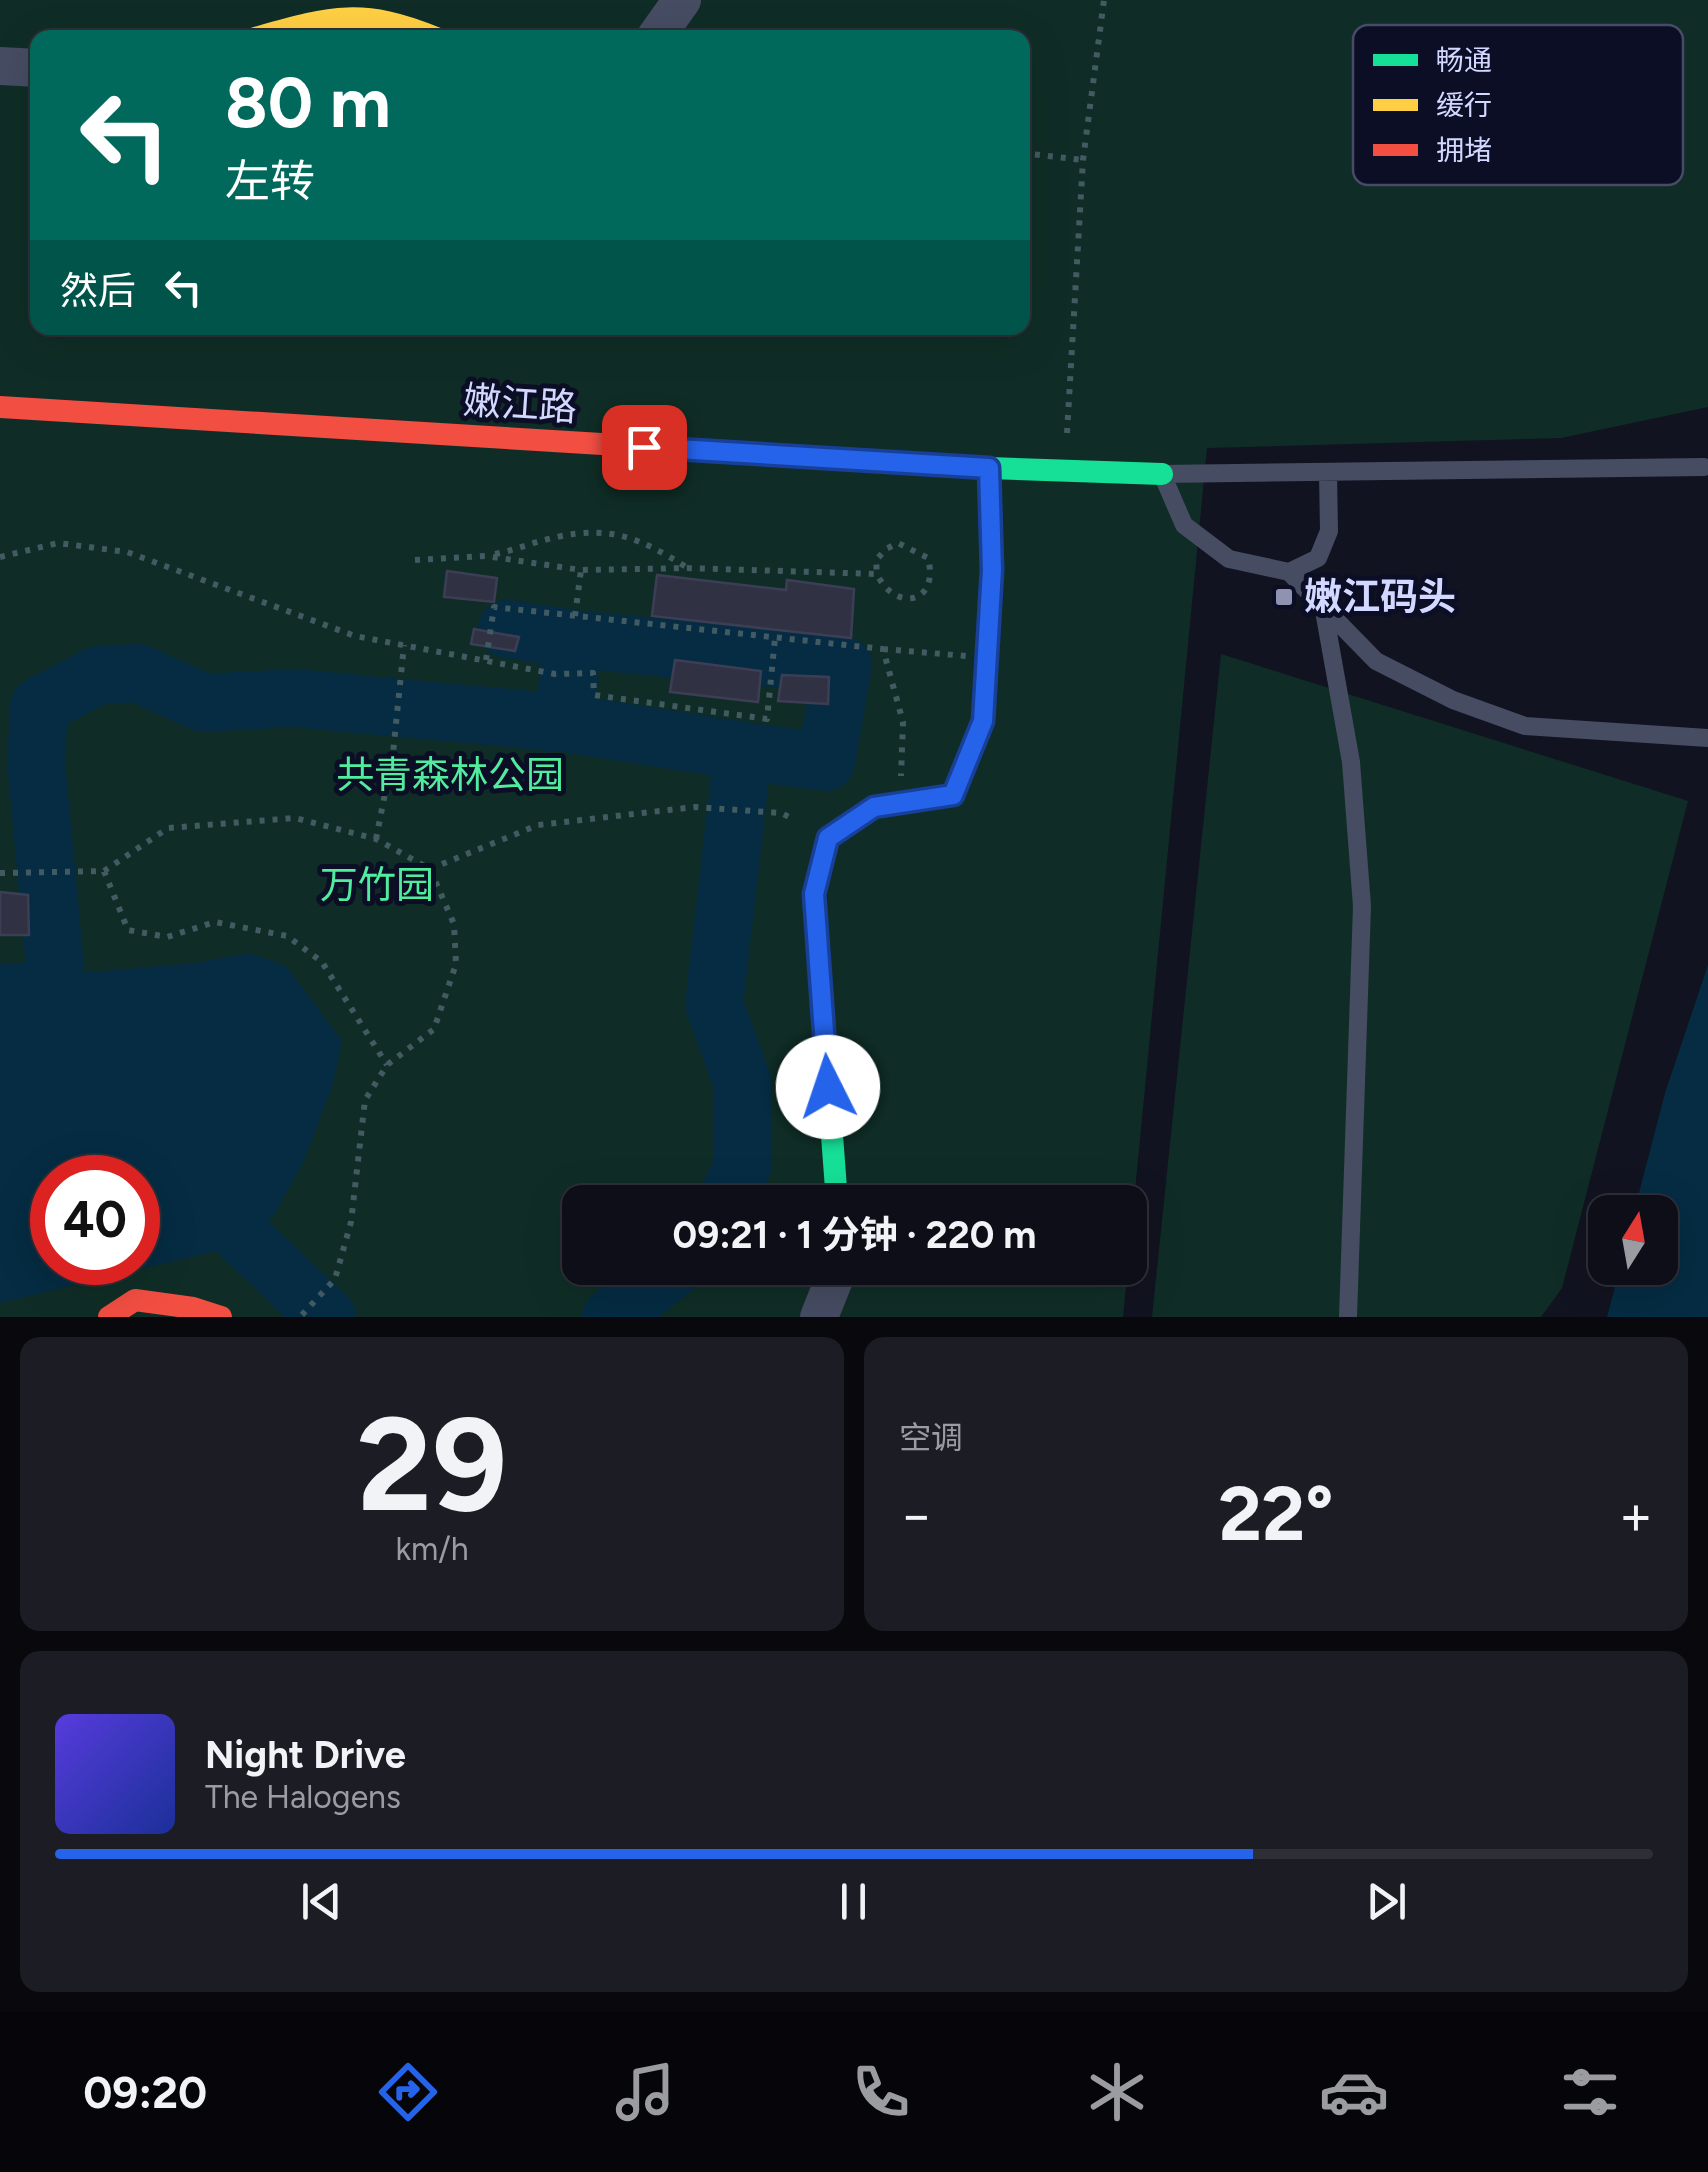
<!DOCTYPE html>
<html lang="zh">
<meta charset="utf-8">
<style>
:root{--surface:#0e0e18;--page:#1c1c25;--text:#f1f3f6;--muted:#9b9ca2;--line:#2e2e37;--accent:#2563eb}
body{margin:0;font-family:Figtree,"Noto Sans SC",sans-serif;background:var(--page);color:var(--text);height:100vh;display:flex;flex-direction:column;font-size:38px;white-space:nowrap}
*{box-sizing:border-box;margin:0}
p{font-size:32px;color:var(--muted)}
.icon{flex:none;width:55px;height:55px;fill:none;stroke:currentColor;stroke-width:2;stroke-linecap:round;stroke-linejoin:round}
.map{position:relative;height:1317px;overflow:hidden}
.panel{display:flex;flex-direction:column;gap:20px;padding:20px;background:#08080d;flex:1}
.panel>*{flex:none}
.guide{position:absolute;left:30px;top:30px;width:1000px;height:305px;border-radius:20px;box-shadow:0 10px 40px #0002,0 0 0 2px var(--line);background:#00695c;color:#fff;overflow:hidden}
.needle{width:65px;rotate:11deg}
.tools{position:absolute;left:1588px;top:1195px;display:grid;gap:20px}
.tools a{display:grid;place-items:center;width:90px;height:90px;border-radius:20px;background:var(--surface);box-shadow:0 10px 40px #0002,0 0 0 2px var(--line);font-size:50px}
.speed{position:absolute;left:30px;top:1155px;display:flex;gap:20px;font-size:50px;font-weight:700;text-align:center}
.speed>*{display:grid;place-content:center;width:130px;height:130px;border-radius:50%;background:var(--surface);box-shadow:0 10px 40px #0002,0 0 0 2px var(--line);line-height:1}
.speed .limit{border:15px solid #d22;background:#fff;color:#111}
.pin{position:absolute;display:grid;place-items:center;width:85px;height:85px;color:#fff;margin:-42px;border-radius:20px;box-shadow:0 5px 15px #0006}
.me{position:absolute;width:110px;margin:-55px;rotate:356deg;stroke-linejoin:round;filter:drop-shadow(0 0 8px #0008)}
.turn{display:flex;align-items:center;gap:35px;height:210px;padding:0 30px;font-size:45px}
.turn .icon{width:130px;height:130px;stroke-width:2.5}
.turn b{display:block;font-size:70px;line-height:85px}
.then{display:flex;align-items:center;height:95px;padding:0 30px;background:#0003;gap:20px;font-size:38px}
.big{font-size:75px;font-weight:700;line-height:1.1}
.panel .card{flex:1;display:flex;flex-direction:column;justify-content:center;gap:15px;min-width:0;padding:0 35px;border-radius:20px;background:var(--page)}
.panel .dial{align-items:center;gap:0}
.dial b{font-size:130px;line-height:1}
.song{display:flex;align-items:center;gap:30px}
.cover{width:120px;height:120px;border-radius:15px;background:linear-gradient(135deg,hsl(250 70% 55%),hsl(230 70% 35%))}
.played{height:10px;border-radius:5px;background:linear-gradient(90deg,var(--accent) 75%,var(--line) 75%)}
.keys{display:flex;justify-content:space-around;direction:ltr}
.heat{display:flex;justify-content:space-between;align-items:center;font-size:55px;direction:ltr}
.panel .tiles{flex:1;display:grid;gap:20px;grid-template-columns:1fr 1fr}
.card:last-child{grid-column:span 2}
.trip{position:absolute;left:562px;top:1185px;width:585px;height:100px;border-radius:20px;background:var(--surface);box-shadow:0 10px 40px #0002,0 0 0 2px var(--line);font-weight:700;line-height:100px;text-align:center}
.tab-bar{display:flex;height:160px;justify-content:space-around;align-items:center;background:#06060a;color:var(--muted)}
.tab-bar .icon{width:70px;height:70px}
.tab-bar .active{color:var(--accent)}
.tab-bar b{font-size:45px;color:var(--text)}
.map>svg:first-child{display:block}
.green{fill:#0f2d26;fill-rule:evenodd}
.water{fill:#052c43;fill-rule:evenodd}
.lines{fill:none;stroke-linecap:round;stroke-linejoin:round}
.river{stroke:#052c43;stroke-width:58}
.building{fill:#303243;stroke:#3c3e55;stroke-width:2.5}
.path{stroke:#425a61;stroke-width:6;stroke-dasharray:5 8;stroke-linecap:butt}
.lane{stroke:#464c62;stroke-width:18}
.street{stroke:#464c62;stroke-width:38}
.fast{stroke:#16e098;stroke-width:22}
.slow{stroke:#ffcf43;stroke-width:22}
.jam{stroke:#f24e42;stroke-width:22}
.route-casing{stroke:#184099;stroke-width:25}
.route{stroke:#2563eb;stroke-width:18}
.poi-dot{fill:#8f93b1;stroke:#0c0e26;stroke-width:4}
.labels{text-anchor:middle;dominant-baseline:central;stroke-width:10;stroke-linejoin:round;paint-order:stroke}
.street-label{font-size:38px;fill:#d2d8ff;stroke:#0c0e26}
.poi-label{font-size:38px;font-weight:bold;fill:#d2d8ff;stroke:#0c0e26;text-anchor:start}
.park-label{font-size:38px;fill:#50ed9e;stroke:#0c0e26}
.key{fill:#0c0e26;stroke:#474b67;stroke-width:2.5}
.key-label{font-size:28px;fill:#d2d8ff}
</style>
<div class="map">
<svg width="1708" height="1317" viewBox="0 0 1708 1317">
<rect width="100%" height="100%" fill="#121320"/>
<path class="green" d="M0,0H1708V407L1561,438L1207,448L1130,1242V1202H580V1268H1128L1123,1317H0ZM38,38H1022V328H38ZM52,1178H138V1262H52Z
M1221,654L1688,801L1562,1288L1541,1317H1152Z"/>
<path class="water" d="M249,953L286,966L342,1041L333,1084L303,1163L273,1217L216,1251L0,1303V964L37,962L90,972L196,963ZM52,1178H138V1262H52Z
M1708,965V1317H1607L1620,1268H1660V1212H1634L1665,1093Z"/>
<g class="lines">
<path class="river" d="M507,629L572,639
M564,723L572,639L843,665L826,762L743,751
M55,965L36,762L39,706L98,675L138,673L204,703L293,698L564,723L743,751L714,1004L743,1084L742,1168L726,1202
M222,1217L327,1317
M611,1317L674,1268"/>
</g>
<path class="building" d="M447,571L497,578L494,602L444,597Z
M657,575L786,590L787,580L854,589L851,638L652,616Z
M474,629L519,637L515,651L471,644Z
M675,660L761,671L758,702L670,692Z
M782,675L829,677L828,704L778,701Z
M0,892L28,895L29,935H0Z"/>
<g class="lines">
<path class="path" d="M1022,153L1083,160
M1067,433L1083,160L1104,0
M495,554C516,550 536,541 557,537C611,525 642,539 686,567
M0,557L58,543L127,552L355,636L555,674L593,673L594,695L767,719L775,638
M415,560L486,556L581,570L687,568L877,574C894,612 940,605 928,558L898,543L886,549L876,560L877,574
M575,616L581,570
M883,649L966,656
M486,660L494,607L883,649L903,722L901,776
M376,839L393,753L404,645
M430,869L538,825L695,807L781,813L793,819
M104,871L128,930L167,937L215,922L287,936L322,962L387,1065
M0,873L104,871L168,828L295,818L376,839L430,869L454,924L456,964L434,1029L387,1065L365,1100L351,1222L335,1279L300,1317"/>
<path class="lane" d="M1289,572L1229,559L1184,525L1162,474L1704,467
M1289,572L1376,661L1453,700L1525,726L1708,738
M1289,572L1318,558L1329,531L1328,472
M1324,611L1351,762L1362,906L1348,1317
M880,806L953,795L983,721L992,570L989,471"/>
<path class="street" d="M655,38L682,0
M0,66L38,68
M819,1317L835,1277L836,1268"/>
<path class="fast" d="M667,448L989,468L1162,474
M837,1202L814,895L828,838L874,807"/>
<path class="slow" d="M255,38C330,17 361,7 436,38"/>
<path class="jam" d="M0,407L667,448
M109,1317L135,1300L193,1308L221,1317"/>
</g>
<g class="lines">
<defs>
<path id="route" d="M644,447L989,468L992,570L983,721L953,795L874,807L828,838L814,894L828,1087"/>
</defs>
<use href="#route" class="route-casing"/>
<use href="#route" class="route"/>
</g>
<rect class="poi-dot" x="1274" y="587" width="20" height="20" rx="5"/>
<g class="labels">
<g class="street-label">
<text transform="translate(520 404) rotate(4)">嫩江路</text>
</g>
<g class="poi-label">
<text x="1304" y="597">嫩江码头</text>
</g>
<g class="park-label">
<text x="450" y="775">共青森林公园</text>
<text x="377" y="885">万竹园</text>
</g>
</g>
<rect x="1353" y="25" width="330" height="160" rx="15" class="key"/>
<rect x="1373" y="54" width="45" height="12" fill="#16e098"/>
<rect x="1373" y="99" width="45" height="12" fill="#ffcf43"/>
<rect x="1373" y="144" width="45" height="12" fill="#f24e42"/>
<g class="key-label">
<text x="1436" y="70">畅通</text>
<text x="1436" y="115">缓行</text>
<text x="1436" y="160">拥堵</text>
</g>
</svg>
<div class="tools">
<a><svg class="needle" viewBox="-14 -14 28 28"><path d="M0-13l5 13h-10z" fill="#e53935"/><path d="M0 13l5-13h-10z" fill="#9b9ca2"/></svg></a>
</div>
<div class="speed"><div class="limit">40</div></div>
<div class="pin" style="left:644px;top:447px;background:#d93025"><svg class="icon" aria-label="arrive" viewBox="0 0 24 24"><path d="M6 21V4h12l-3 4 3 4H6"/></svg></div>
<svg class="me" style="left:828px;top:1087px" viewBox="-20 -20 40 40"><circle r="19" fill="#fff"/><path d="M0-13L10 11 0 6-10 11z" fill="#2563eb"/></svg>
<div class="trip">09:21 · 1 分钟 · 220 m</div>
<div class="guide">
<div class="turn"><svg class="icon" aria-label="left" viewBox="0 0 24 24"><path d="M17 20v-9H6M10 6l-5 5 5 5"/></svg><div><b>80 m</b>左转</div></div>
<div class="then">然后<svg class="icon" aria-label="left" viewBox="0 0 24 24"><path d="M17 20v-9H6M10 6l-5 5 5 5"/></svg></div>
</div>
</div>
<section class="panel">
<div class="tiles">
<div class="card dial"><b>29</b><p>km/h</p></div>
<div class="card"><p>空调</p>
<div class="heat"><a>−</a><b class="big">22°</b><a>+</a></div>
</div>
<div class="card">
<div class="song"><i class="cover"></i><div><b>Night Drive</b><p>The Halogens</p></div></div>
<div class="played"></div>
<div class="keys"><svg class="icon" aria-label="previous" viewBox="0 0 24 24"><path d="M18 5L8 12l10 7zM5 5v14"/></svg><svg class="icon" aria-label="pause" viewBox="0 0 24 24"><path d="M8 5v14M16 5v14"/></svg><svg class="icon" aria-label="next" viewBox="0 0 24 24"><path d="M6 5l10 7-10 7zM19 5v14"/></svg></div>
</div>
</div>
</section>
<nav class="tab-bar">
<b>09:20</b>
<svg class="icon active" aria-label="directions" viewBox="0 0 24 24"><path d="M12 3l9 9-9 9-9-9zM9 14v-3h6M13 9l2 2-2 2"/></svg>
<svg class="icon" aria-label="music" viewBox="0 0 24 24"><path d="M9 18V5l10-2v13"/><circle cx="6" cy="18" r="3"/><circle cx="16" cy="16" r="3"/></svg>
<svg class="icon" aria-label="phone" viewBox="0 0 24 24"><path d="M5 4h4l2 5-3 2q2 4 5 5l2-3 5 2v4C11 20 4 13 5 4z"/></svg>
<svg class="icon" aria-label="climate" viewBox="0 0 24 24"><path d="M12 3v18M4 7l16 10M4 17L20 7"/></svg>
<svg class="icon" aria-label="car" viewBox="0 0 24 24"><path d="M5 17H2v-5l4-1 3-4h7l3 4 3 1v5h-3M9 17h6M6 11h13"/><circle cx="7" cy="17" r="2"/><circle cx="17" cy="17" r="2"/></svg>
<svg class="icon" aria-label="filters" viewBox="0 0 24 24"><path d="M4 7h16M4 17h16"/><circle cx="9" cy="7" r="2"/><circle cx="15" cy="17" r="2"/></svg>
</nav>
